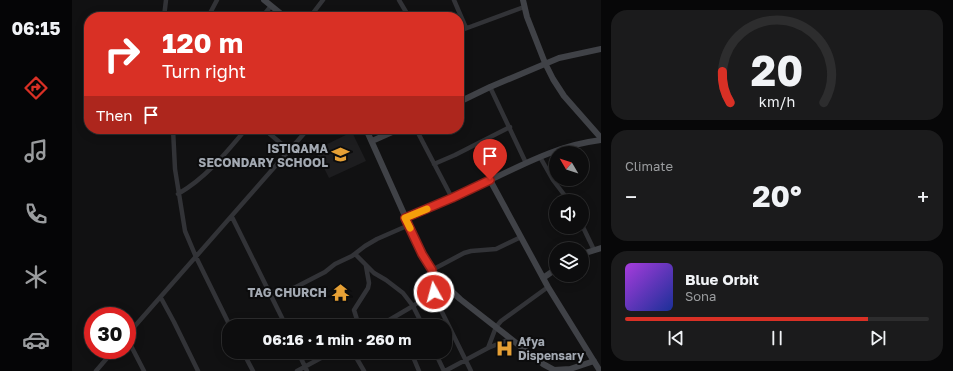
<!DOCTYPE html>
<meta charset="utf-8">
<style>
:root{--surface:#0d0d0e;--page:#1b1b1c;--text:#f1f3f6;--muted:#9a9c9e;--line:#2d2d2e;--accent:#d93025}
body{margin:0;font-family:"Golos Text",sans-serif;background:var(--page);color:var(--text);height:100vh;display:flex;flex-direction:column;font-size:15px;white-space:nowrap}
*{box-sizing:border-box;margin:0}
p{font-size:13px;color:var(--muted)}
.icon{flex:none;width:22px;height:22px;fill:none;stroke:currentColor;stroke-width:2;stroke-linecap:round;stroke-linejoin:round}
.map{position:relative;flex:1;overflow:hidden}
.drawer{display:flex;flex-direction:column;gap:10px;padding:10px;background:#070708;width:352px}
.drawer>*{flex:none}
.guide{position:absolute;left:12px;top:12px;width:380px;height:122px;border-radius:16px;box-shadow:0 2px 10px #0003,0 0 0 1px var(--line);background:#d93025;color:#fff;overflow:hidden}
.needle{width:26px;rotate:309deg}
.tools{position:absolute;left:477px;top:146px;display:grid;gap:8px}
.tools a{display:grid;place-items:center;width:40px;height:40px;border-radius:50%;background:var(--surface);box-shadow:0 2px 10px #0003,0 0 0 1px var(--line);font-size:20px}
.speed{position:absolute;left:12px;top:307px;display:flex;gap:8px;font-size:20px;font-weight:700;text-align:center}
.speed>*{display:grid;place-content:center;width:52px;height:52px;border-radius:50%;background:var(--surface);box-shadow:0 2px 10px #0003,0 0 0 1px var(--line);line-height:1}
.speed .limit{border:6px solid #d22;background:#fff;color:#111}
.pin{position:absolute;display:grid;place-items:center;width:34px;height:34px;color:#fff;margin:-41px -17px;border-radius:50% 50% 50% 0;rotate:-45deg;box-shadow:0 0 4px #0007}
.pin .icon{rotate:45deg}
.me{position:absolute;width:44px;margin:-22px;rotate:353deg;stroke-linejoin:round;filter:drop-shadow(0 0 3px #0008)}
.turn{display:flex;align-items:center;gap:14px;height:84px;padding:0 12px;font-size:18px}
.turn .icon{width:52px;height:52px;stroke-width:2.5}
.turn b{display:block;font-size:28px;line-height:34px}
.then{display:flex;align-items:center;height:38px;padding:0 12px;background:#0003;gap:8px;font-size:15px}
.big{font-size:30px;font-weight:700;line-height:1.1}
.drawer .widget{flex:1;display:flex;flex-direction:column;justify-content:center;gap:6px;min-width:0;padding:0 14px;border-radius:16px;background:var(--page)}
.drawer .dial{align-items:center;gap:0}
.dial svg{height:104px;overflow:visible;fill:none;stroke:var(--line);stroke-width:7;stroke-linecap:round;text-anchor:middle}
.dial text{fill:var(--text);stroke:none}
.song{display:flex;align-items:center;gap:12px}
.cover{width:48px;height:48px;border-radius:6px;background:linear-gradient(135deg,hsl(280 70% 55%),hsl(230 70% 35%))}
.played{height:4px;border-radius:2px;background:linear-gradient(90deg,var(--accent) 80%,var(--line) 80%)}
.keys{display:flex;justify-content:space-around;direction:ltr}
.heat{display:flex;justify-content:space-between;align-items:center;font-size:22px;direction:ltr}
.trip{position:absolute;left:150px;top:319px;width:230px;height:40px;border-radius:16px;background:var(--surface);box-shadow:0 2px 10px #0003,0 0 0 1px var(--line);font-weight:700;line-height:40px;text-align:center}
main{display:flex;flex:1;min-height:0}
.menu{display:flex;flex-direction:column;width:72px;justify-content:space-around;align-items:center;background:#050506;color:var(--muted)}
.menu .icon{width:28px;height:28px}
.menu .active{color:var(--accent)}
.menu b{font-size:18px;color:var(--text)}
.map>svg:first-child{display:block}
.built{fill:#1d1d1f}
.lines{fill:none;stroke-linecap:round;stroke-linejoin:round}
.street{stroke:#323337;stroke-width:4.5}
.secondary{stroke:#404247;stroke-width:6}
.route-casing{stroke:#8d1f18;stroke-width:10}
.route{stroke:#d93025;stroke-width:7}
.slow{stroke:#f59e0b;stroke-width:7}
.labels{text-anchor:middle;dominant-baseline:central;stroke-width:4;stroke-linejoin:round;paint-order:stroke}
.poi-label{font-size:12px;font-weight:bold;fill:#a3a9b2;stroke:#0c0c0d;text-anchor:end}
</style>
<main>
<nav class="menu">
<b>06:15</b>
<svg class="icon active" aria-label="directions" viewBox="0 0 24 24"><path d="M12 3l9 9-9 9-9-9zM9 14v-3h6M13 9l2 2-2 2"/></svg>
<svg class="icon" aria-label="music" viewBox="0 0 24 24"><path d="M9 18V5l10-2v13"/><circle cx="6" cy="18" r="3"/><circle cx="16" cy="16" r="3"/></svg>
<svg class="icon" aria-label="phone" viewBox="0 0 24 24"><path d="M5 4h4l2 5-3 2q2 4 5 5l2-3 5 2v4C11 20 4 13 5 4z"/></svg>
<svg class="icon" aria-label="climate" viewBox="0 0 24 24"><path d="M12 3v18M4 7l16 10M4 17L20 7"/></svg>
<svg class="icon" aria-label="car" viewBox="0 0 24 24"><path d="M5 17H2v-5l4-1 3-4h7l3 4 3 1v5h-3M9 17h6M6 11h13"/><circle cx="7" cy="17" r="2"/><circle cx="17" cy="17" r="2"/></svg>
</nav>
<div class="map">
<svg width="529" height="371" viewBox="0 0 529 371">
<rect width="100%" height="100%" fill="#111112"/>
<path class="built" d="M280,132L294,161L257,178L243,150Z"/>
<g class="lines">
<path class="street" d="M327,0L337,17
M382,0L394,28
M92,17L94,0
M136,17L145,0
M190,17L199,6
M238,17L251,0
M387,31L452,7
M418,87L454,163
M101,129L103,169L113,231L124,257L158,326
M192,129L218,151
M344,129L380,198
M406,144L418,180
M468,157L481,180L497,201
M362,164L383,155L438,127
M106,194C134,178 154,153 174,129
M160,217L214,326
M510,225L522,250
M283,254L302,273L314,280L331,293L341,306L351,326
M197,292H207L222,288L253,272L263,264L280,256L293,246L305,239L337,225
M89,298L102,322L126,371
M323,317L327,326
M287,326L282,310L296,288L297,283L294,266
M307,326L341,306L372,284
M55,335L236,129
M55,338L72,371
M416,348L424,327L429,321L476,287
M171,352L181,371
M226,352L235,371
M281,352L292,371
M339,352L347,371
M363,352L372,371
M24,371L42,350
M225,371L260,352
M373,371L416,348L438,339
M399,371L367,306L362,292L360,270L392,253L399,251L424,249L449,237"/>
<path class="secondary" d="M192,0L213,17
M451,0L455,17L473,63L481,79L492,96L529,138
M387,102L418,87L487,58L529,49
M294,129L350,254L360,270L372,284L388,299L471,364L482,370L498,369L522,361
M300,141L327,129
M418,180L476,287L528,371
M333,218C360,207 386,196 412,183C450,165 486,145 529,140
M510,254L529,248
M471,278L484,269"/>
</g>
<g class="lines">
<defs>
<path id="route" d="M362,292L360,270L350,254L333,218L380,198L418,180"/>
</defs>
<use href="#route" class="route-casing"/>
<use href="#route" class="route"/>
<path class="slow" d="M338,228L333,218L355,209"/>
</g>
<defs>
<symbol id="school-bare" viewBox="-9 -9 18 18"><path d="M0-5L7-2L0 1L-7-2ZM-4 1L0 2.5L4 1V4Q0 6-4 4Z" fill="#e6a035" stroke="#0c0c0d" stroke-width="2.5" paint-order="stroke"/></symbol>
<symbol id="temple-bare" viewBox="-9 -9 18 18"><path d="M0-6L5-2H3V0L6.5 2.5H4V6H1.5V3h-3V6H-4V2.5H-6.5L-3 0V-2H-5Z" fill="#e6a035" stroke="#0c0c0d" stroke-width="2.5" paint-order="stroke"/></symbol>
<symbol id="hospital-bare" viewBox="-9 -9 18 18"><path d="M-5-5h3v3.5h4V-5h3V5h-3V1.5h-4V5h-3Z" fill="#e6a035" stroke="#0c0c0d" stroke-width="2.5" paint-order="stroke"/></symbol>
</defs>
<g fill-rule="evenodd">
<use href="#school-bare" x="256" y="142" width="25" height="25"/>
<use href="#temple-bare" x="256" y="280" width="25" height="25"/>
<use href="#hospital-bare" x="420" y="336" width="25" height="25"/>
</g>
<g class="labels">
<g class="poi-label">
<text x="256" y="148">ISTIQAMA<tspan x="256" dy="14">SECONDARY SCHOOL</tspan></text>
<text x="255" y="292">TAG CHURCH</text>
<text x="446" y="341" text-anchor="start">Afya<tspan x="446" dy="14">Dispensary</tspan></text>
</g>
</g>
</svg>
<div class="tools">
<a><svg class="needle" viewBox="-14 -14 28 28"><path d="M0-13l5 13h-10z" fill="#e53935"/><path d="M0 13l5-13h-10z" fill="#9a9c9e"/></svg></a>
<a><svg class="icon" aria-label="sound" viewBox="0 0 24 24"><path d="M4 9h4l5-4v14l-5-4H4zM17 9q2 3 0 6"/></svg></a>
<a><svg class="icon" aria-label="layers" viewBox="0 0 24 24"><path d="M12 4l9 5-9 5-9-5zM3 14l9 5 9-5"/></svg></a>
</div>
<div class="speed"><div class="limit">30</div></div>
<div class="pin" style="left:418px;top:180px;background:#d93025"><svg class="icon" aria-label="arrive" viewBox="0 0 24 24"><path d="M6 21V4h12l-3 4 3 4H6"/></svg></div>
<svg class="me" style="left:362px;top:292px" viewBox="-20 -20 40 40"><circle r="17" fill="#d93025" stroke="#fff" stroke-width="3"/><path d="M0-11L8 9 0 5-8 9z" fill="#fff"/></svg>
<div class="trip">06:16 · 1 min · 260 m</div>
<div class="guide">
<div class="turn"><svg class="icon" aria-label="right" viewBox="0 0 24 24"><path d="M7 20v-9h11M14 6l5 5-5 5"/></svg><div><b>120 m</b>Turn right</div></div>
<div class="then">Then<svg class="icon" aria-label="arrive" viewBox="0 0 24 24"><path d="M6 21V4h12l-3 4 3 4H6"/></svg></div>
</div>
</div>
<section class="drawer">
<div class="widget dial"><svg viewBox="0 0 100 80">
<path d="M14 69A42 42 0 1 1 86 69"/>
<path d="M14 69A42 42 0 0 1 8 45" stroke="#d93025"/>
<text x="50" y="56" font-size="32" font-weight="700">20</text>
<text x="50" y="72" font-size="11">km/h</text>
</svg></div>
<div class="widget"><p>Climate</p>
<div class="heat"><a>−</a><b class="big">20°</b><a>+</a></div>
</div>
<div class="widget">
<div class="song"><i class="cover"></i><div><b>Blue Orbit</b><p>Sona</p></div></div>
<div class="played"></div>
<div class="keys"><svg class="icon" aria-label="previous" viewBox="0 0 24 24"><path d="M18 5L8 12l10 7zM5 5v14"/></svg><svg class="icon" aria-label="pause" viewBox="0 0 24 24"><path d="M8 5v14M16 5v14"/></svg><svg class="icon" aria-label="next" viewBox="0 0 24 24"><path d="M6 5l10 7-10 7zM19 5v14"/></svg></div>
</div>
</section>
</main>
